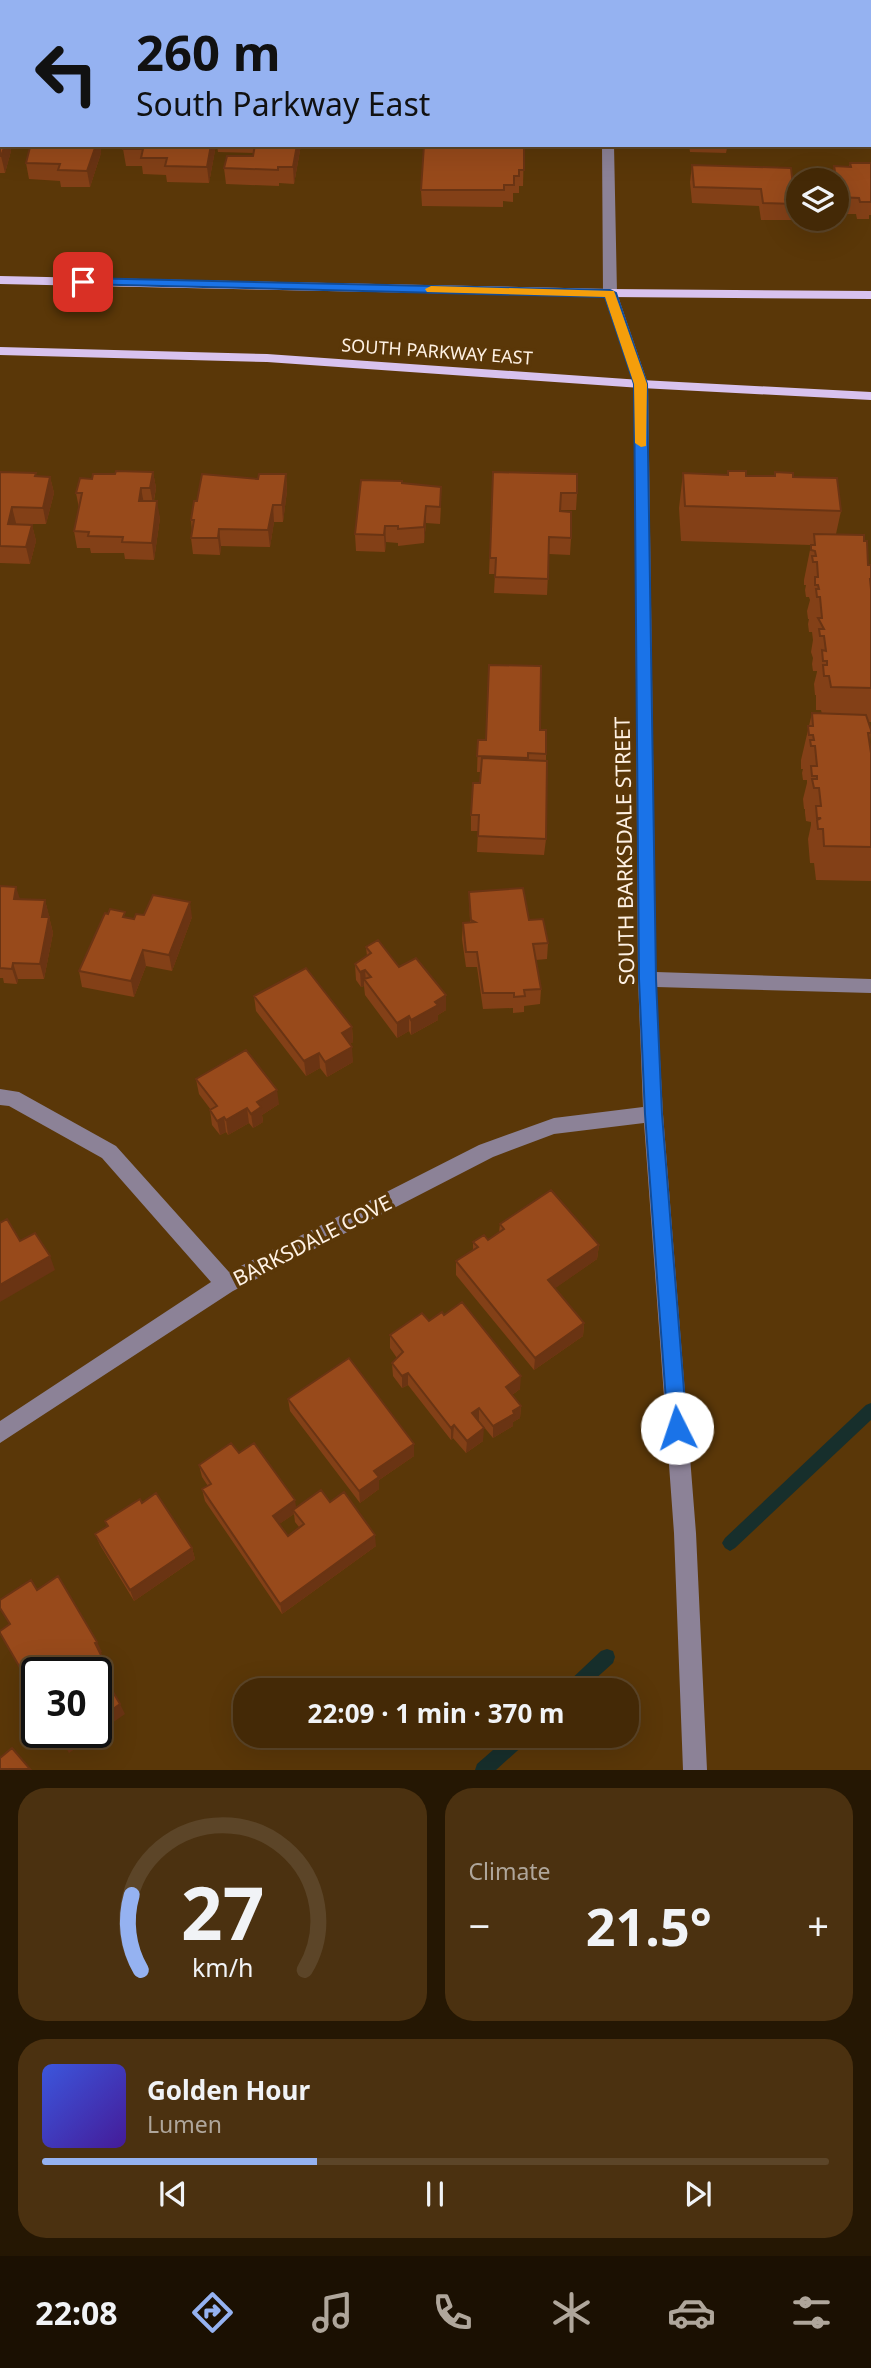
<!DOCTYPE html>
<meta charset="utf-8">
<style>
:root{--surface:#442906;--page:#4b3110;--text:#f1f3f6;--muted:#afa69b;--line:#5c4528;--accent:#95b2f1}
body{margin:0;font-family:"Noto Sans",sans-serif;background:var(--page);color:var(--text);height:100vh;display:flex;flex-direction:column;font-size:26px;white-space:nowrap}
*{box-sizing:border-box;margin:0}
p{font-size:23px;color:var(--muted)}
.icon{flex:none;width:38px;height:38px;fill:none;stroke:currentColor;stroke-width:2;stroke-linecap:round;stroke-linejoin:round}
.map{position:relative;height:1770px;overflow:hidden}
.sheet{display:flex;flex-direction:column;gap:18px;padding:18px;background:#251703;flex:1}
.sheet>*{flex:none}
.guide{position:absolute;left:0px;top:0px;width:872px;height:147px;box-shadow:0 7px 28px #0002,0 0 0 2px var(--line);background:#95b2f1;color:#111;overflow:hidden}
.controls{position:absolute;left:786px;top:168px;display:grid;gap:14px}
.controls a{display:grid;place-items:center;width:63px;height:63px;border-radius:50%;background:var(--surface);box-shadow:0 7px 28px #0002,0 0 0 2px var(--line);font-size:35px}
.speed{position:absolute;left:21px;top:1657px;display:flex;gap:14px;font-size:35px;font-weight:700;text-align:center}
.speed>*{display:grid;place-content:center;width:91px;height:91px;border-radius:50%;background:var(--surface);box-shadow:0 7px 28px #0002,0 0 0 2px var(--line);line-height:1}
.speed .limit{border:4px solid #111;border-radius:10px;background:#fff;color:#111}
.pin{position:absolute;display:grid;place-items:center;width:60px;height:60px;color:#fff;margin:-30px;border-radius:14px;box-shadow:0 4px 10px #0006}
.me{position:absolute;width:77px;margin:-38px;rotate:356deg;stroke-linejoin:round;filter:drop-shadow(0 0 5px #0008)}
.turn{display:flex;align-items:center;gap:24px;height:147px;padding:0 21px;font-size:32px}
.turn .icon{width:91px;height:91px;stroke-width:2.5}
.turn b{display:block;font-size:49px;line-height:60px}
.big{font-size:52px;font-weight:700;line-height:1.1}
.sheet .tile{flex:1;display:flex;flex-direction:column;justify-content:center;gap:10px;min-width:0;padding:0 24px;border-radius:28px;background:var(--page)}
.sheet .dial{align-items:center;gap:0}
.dial svg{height:182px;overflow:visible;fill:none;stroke:var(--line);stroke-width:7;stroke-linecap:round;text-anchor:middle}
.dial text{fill:var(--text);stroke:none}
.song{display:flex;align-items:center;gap:21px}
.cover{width:84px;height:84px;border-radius:10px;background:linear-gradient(135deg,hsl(230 70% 55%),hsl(260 70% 35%))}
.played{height:7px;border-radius:4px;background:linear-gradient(90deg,var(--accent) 35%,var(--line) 35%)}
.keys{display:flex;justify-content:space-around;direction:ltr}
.heat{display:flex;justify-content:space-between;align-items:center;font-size:38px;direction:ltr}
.sheet .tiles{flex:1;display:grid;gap:18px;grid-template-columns:1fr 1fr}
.tile:last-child{grid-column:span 2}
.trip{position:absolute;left:233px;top:1678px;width:406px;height:70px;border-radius:28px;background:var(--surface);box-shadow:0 7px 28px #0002,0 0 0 2px var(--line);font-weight:700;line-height:70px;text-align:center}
.tab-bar{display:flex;height:112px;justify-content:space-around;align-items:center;background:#1b1002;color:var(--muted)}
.tab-bar .icon{width:49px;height:49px}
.tab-bar .active{color:var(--accent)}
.tab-bar b{font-size:32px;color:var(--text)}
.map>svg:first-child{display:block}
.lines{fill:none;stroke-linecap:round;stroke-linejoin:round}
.stream{fill:#172f2c;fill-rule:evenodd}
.minor{fill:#8c8297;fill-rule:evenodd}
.major{fill:#d8c2ee;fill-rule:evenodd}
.wall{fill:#834017;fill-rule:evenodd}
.shaded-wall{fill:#6a3413}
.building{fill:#984a1b;stroke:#6a3413;stroke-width:2}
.route{fill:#1a73e8;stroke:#114b97;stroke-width:2}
.slow{fill:#f59e0b}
.labels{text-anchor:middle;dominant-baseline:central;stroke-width:7;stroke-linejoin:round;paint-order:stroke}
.far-street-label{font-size:18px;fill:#fef1e3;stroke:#5a3708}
.street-label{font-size:21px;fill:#fef1e3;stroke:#5a3708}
</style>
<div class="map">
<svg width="871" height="1770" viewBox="0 0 871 1770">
<rect width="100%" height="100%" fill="#5a3708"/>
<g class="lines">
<path class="stream" d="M871,1403V1420L735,1548L730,1551L725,1548L722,1543L725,1538L866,1405Z
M607,1649L613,1651L615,1657L613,1663L583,1690H564L566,1684L601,1651Z
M509,1736H529L527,1742L496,1770H475L477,1764Z"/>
<path class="minor" d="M600,0H612V2H600Z
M602,145H614L617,293L648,384L656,972L871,979V993L656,987L663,1114L696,1533L707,1770H683L674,1533L644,1123L554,1134L493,1157L233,1291L0,1443V1421L211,1282L102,1158L9,1106L0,1105V1089L19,1092L116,1146L229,1272L479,1145L554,1118L643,1107L638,979L634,384L603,293Z"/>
<path class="major" d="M0,276L610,289L871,291V299L610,297L0,284Z
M0,347L267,354L641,380L871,392V400L641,388L267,362L0,355Z"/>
</g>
<path class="wall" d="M674,0H738V2H674Z
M853,0H871V18H870V2H853Z
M0,135L2,145H10L11,151L5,173H0Z
M40,145H100L101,153L90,187H61L60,181L29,179L26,163L39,148Z
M124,145H216L209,183L167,182L166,175L143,174L142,166H126L123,149Z
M217,145H301L294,184L279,183V186L226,184L224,168L253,156L254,153L218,152Z
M524,145L523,186H519V193H513V202L503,201V207L422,206L421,190Z
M689,145H765V149L727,148L726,153L690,152Z
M850,163H871V215H869V219H857L856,214H836V180H832L834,166H849Z
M692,165L791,168L795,204L792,220H761L759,206L692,203L690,182Z
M728,471L746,476H774L775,472L841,511L836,534L868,565H871V722H869L871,730L870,743L871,753V881L816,880L814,863H810L808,839L811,825V822L806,821L805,813V809H804L803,799L807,783V780H803L802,773L803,769H801V760L812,713L822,714L821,710H816V695H815L814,684L817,672V671H813L812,664L813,658L811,652L813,640L812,632H809L808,624L809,619H808L807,611L810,600L809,597H806L805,590L806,585H804V580L811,545L681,541L679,508L683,473L727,475Z
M0,472L50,477L54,493L46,524H16L32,525L36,541L30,564L0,563Z
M153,472L156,488L154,501L160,518L154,560L125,559L124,553H91L90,548H77L74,531L79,508L76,493L92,479L115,474Z
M493,472L577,493L576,510H560L571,538L570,555L549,554L547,595L494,593L495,574H489Z
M286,474L287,491L283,522H274L270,547L221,546L220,555L193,554L191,538L192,532L191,520L197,501L258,479Z
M402,483L441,504L440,524L426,523L424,543L398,546V543L386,542L385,552L356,551L355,534Z
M540,730L546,754V839L544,855L477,852L478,831H471V815L480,783L481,772H477L478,740H486Z
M0,886L20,899L45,900L53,933L44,979H18L17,984L4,983L3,978H0Z
M469,892L529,920L548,943L547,959L536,960L541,989L540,1004L524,1006V1012L513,1013V1008L483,1009L477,967H466L462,939L463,923L470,922Z
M144,915L192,917L172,971L146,966L134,997L82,987L79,971L126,917L134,919Z
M366,947L446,995V1010L438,1015V1020L411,1035L409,1031L397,1038L365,995L364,986L361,987L356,980L355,964L367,956Z
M254,996L352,1027L353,1042L350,1044L353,1062L327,1077L320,1068L306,1076L256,1011Z
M196,1079L279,1104L262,1115L263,1122L253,1128L249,1123L228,1135L226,1132L220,1135L212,1125L210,1110H211L199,1094Z
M500,1224L599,1245L597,1259L555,1288L584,1323L583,1336L534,1370L456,1275V1261L473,1250V1242L488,1240L499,1233Z
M429,1321L520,1389L512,1395L521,1406L520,1418L513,1422V1426L493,1438L479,1421L483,1441L466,1453L453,1438L451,1440L408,1385L402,1388L393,1376L392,1363L397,1358L390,1348V1335Z
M288,1399L414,1444V1456L379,1480V1489L360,1503L290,1411Z
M239,1453L296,1508L330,1502L376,1546L282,1614L205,1501L202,1489L208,1486L202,1477L199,1465ZM294,1514L295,1522L299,1527L288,1536L279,1524Z
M105,1521L192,1548L195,1559L134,1601L100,1545L95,1534L107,1526Z"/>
<path class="shaded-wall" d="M5,145H10L11,151L5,173L1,156Z
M96,145H100L101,153L90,187L87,171Z
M211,145H216L209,183L207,167Z
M297,145H301L294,184L293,167Z
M153,472L156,488L153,504L150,488Z
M286,474L287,491L283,522L282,505Z
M50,477L54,493L46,524L43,508Z
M141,488L144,504L139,501Z
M157,501L160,518L154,560L152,543Z
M273,505L274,522L270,547L268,530Z
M426,506V523L424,543V527Z
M12,507L16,523L12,540L8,524Z
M32,525L36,541L30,564L26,547Z
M385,526L386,542L385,552L384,535Z
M219,529L221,546L220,555L218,538Z
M16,887L21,902L14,899Z
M45,900L49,915L46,933L42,917Z
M190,902L192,917L172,971L169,955Z
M49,917L53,933L44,979L40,964Z
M143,950L146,966L134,997L131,981Z
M13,963L18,979L17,984L12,969Z
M365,970L366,982L364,979V986L361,987L360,972Z
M446,995V1010L438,1015V1020L411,1035V1020L435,1002Z
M409,1016V1031L397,1038V1023Z
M352,1027L353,1042L343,1048L342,1033Z
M352,1047L353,1062L327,1077L325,1062Z
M319,1053L320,1068L306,1076L304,1061Z
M277,1090L279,1104L262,1115L263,1122L253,1128L251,1114L257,1102Z
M247,1108L249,1123L228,1135L226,1120Z
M224,1117L226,1132L220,1135L217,1121Z
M599,1245L597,1259L547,1294L548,1280Z
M50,1256L55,1270L0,1302V1285Z
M584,1323L583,1336L534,1370L535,1358Z
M408,1373V1385L402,1388V1376Z
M521,1376L520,1389L505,1400L506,1387Z
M521,1406L520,1418L513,1422V1426L493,1438V1426Z
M479,1408V1421L472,1413Z
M454,1425L453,1438L451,1440V1428Z
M484,1428L483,1441L466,1453L467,1441Z
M414,1444V1456L379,1480V1489L360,1503L359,1491L374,1471Z
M295,1500L297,1512L293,1510L294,1514L275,1527L273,1516Z
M375,1535L376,1546L282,1614L280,1604Z
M192,1548L195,1559L134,1601L130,1590Z
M97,1642L102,1652L99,1654L95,1643Z
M101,1655L106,1665L99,1670L94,1660Z
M120,1704L125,1714L69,1753L64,1744L80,1732H96V1721Z"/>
<path class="building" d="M12,0H56V2H11Z
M73,0H118L117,2H73Z
M132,0H179V2H132Z
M193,0H239V2H193Z
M256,0H300V2H255Z
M314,0H359V2H313Z
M378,0H419V2H378Z
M858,0H871V2H859Z
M0,135H2V145H5L1,156H0Z
M40,145H96L87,171L58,170L60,164L26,163L30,147L39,148Z
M124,145H211L207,167L165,166L167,158H141L143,149H123Z
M255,145H297L293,167H278V170L224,168L227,156H253Z
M424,145H524V170H519V176H514V185H504V190H421Z
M850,163H871V202H860L859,198L836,197L837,183L834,166L851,167Z
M692,165L791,168L795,204L763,203L761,189L694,187Z
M116,471L153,472L150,488H141L139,501H157L152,543L122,542L123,537L88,536L89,532L74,531L82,493H76L80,478L92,479L93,474H115Z
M728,471H746V476H775V472L793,473V477L837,478L841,511L685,506L683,473L728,475Z
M0,472L36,473L35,476L50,477L43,508L12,507L8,524L32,525L26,547L0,546Z
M493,472L577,474V493H561L560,511L571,512V538L549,537L548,579L495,577L496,558H490Z
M202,474L258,479L259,474H286L282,505H273L268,530L219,529L218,538H191L194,520H191L194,501H197Z
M361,480L402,481V483L441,487L440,507L426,506L424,527L398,529V526H385L384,535L355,534Z
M814,534L864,535V541H867L868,565H871V579H870L871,589V688L831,687L829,676H824L823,665H827V661H823L822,650L826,651L824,636H820L819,629H824L818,618H822L820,597H817L816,589H819L818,585H815V577H818L817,562H813L812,556H816L815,551L811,550V545H815Z
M489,665L541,666L540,730H546V754L528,753V758L477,756L478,740H486Z
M812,713L866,715L871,730V733H868L871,753V847L824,846L823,829H818L817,820L821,818H817L816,806H821L819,788H814L812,779H817V776H812L811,766H817L815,746H811L810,740H814L813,735H809L808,726H813Z
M482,758L547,761L546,839L478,836L479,815H471L473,783H480Z
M0,886L16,887L14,899L45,900L42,917H49L40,964L13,963L12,969L0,968Z
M523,888L529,920L543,919L548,943L533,944L541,989L524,990L525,996L514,997V993H483L477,952H466L463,923L475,922L471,920L469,892Z
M153,895L190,902L169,955L143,950L131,981L79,971L105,913L108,914L110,909L125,912L123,917L134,919L136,914L144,915Z
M378,940L399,967L416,958L446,995L435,1002L438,1005L411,1020L409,1016L397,1023L364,979L371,977L365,970L360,972L355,964L371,953L366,947Z
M306,968L352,1027L342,1033L352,1047L325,1062L319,1053L304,1061L254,996Z
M246,1050L277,1090L257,1102L261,1107L251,1114L247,1108L226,1120L224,1117L217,1121L210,1110L217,1106L196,1079Z
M551,1190L599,1245L548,1280L584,1323L535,1358L456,1261L478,1247L473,1242L484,1235L488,1240L504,1229L500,1224Z
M7,1219L20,1241L35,1233L50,1256L0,1285V1223Z
M462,1302L521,1376L506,1387L521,1406L513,1411L514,1414L493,1426L479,1408L472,1413L484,1428L467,1441L454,1425L451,1428L408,1373L402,1376L392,1363L403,1352L390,1335L422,1313L429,1321L442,1312L444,1315Z
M349,1358L414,1444L374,1471L379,1477L359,1491L288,1399Z
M231,1443L239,1453L254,1443L295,1500L273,1516L288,1536L304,1524L293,1510L321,1490L330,1502L344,1492L375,1535L280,1604L202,1489L211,1484L199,1465Z
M156,1493L192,1548L130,1590L95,1534L108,1526L105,1521L140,1499L142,1503Z
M58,1576L97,1642L95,1643L101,1655L94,1660L120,1704L96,1721V1673H37V1697L0,1633V1631L10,1624L0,1608V1600L31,1580L37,1590Z
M58,1732H80L64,1744Z
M12,1748L30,1769H0V1758Z"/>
<path class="route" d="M83,278L610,290L616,293L647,384L656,979L662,1114L687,1428L684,1435L677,1437L671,1435L668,1428L645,1114L639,979L634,384L605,297L79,284V279Z"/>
<path class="slow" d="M431,286L614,291L647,384L646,446L641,447L635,443L634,384L605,297L427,292L425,289Z"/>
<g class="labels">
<g class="far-street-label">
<text transform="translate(437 351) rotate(4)">SOUTH PARKWAY EAST</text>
</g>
<g class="street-label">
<text transform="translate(624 851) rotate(-91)">SOUTH BARKSDALE STREET</text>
<text transform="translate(312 1240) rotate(-27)">BARKSDALE COVE</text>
</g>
</g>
</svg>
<div class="controls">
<a><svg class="icon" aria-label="layers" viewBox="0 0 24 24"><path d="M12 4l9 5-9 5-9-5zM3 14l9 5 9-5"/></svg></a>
</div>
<div class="speed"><div class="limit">30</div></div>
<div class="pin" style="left:83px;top:282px;background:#d93025"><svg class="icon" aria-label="arrive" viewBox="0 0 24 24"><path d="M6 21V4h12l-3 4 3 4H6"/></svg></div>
<svg class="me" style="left:677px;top:1428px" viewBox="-20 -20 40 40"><circle r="19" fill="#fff"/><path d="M0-13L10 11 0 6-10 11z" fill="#1a73e8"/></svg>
<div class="trip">22:09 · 1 min · 370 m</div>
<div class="guide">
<div class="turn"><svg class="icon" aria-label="left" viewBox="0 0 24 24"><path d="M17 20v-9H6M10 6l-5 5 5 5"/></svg><div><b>260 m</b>South Parkway East</div></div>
</div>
</div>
<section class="sheet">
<div class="tiles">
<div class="tile dial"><svg viewBox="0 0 100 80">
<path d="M14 69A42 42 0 1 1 86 69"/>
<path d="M14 69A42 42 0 0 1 10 36" stroke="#95b2f1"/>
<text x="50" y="56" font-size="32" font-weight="700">27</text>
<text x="50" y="72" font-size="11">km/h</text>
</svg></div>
<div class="tile"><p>Climate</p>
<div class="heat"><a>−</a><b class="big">21.5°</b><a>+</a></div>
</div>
<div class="tile">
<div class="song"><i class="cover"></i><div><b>Golden Hour</b><p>Lumen</p></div></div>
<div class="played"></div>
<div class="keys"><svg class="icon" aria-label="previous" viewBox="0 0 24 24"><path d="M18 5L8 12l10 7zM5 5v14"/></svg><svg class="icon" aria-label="pause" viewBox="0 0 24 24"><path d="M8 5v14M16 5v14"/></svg><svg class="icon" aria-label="next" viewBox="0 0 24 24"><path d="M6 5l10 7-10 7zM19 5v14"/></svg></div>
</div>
</div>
</section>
<nav class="tab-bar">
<b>22:08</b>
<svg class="icon active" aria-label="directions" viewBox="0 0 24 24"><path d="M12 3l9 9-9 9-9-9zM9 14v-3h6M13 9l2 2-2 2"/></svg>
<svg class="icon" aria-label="music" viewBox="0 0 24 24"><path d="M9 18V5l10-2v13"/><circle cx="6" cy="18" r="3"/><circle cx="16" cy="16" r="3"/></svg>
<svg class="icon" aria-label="phone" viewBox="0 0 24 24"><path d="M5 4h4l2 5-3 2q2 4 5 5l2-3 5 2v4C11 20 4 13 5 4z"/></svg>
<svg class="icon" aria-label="climate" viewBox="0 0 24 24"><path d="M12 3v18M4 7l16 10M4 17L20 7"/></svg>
<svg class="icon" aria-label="car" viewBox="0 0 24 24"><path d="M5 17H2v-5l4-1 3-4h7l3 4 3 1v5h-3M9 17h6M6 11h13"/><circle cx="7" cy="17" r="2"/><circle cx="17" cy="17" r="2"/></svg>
<svg class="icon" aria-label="filters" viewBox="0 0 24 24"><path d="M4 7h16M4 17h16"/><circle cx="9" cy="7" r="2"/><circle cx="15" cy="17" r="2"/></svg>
</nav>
